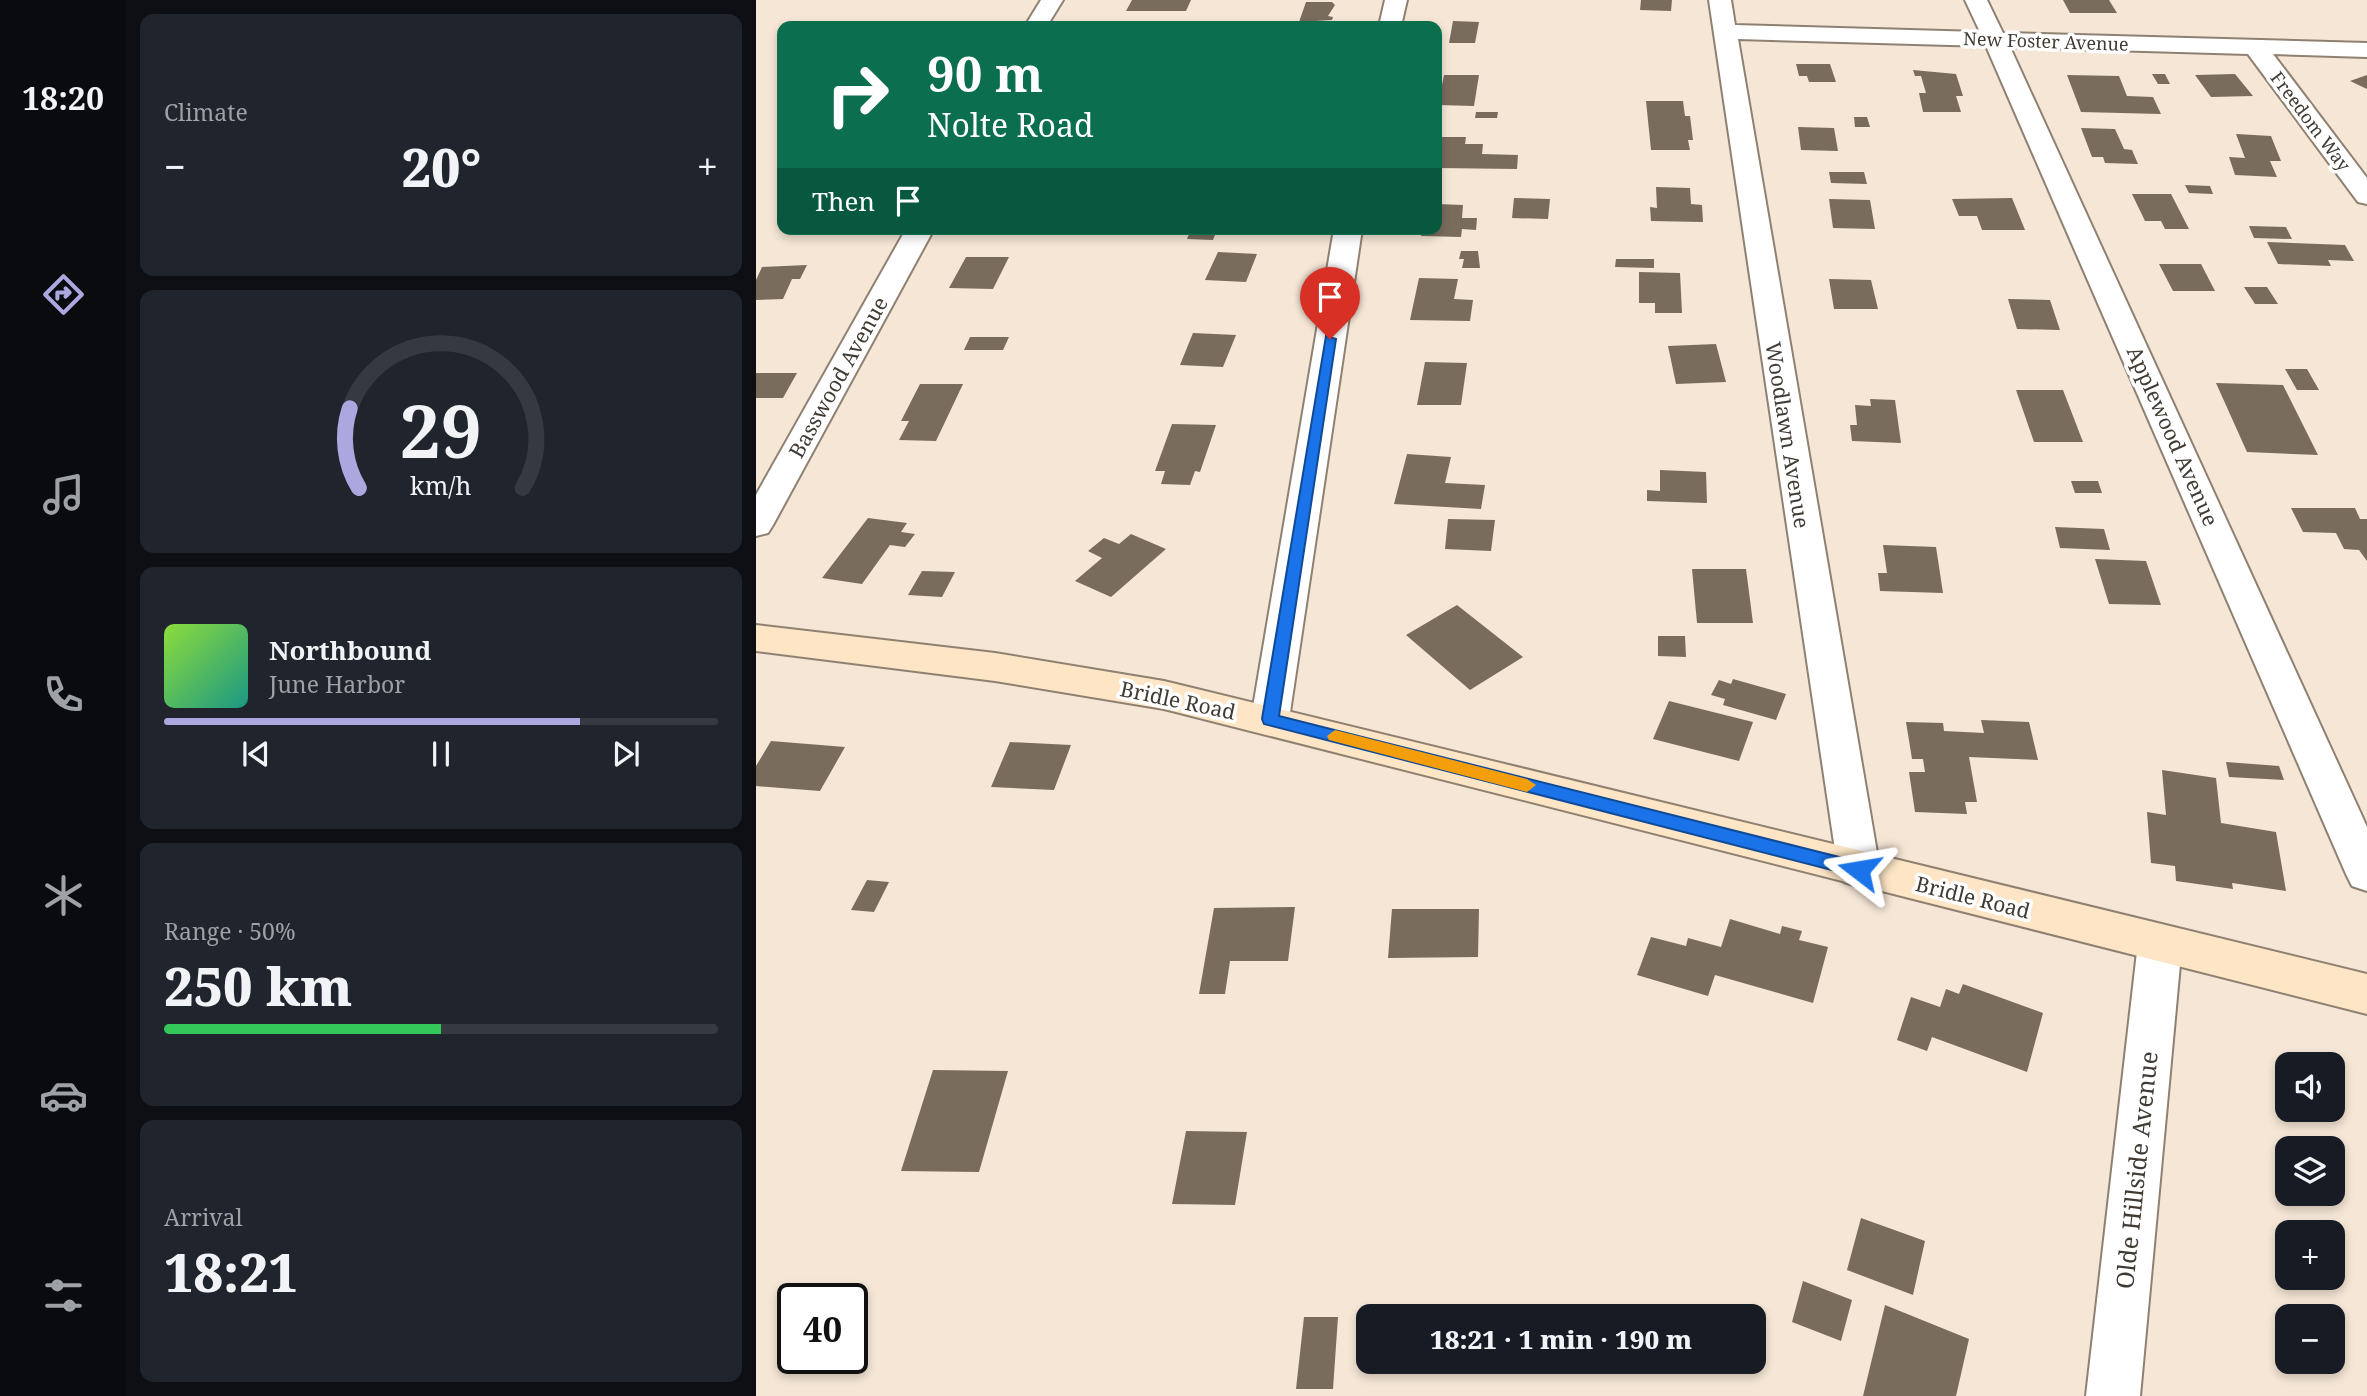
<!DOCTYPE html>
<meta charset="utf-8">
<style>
:root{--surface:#171b24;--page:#20242c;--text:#f1f3f6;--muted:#9ea1a6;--line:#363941;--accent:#aba8e0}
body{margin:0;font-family:"Noto Serif",serif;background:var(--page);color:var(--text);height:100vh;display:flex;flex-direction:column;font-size:26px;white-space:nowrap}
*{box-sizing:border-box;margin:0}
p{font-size:23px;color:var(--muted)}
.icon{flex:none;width:38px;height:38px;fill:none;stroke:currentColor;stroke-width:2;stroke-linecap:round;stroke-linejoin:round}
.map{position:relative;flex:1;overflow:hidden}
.details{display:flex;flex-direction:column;gap:14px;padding:14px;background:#0d0f14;width:630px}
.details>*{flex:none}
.top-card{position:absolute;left:21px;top:21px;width:665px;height:214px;border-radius:14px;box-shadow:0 4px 10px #0003;background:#0b6e4f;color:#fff;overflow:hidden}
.tools{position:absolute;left:1519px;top:1052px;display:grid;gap:14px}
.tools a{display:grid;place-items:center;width:70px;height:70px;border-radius:14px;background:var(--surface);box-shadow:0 4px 10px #0003;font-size:35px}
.speed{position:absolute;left:21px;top:1283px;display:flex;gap:14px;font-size:35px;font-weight:700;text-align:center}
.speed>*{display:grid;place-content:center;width:91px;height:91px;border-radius:50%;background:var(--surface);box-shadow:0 4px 10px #0003;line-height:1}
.speed .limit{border:4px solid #111;border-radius:10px;background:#fff;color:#111}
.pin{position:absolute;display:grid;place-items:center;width:60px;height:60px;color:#fff;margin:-72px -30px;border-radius:50% 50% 50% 0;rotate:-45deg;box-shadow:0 0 7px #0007}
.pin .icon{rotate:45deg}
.me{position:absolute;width:77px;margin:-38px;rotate:284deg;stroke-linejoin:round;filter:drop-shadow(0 0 5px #0008)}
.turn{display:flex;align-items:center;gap:24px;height:147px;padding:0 35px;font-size:32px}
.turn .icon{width:91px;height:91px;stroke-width:2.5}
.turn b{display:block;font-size:49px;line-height:60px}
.then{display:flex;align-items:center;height:66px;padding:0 35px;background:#0003;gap:14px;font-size:26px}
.big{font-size:52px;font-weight:800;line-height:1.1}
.details .tile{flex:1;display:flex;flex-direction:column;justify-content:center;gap:10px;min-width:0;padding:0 24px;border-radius:14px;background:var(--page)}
.details .dial{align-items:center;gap:0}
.dial svg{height:182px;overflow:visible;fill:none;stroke:var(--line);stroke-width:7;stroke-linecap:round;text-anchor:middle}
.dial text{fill:var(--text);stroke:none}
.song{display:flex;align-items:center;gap:21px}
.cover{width:84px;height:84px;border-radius:10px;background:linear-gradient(135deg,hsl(90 70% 55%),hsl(170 70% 35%))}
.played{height:7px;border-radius:4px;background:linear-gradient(90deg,var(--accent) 75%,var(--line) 75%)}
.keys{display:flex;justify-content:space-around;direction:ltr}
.heat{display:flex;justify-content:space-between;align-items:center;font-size:38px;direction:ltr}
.charge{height:10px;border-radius:5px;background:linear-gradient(90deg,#34c759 50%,var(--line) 0)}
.trip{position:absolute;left:600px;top:1304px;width:410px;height:70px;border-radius:14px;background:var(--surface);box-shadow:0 4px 10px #0003;font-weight:800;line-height:70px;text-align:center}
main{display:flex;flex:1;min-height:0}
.dock{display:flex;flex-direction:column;width:126px;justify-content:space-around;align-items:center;background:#090b0e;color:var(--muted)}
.dock .icon{width:49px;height:49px}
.dock .on{color:var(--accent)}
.dock b{font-size:32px;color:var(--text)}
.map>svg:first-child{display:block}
.building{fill:#7a6c5d}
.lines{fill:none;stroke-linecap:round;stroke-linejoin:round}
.street-casing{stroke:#8f8172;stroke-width:4}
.secondary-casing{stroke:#8f8172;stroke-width:4}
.street{fill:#fff;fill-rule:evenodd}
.secondary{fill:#fde5c5;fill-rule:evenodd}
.route{fill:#1a73e8;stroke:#114b97;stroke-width:2}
.slow{fill:#f59e0b}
.labels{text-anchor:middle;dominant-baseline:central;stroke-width:7;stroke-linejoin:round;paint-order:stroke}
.far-street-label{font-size:18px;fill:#413b34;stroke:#fff}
.street-label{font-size:21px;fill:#413b34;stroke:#fff}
.near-street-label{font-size:24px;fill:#413b34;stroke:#fff}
</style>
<main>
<nav class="dock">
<b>18:20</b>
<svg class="icon on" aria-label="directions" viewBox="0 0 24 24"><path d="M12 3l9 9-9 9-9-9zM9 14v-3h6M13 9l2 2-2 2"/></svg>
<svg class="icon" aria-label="music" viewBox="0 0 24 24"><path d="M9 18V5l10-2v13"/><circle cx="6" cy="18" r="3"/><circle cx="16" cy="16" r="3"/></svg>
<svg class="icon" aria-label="phone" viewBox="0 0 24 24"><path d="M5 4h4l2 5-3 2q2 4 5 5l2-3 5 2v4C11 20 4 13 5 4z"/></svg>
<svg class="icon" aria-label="climate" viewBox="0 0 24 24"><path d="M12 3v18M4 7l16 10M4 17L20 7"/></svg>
<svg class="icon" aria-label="car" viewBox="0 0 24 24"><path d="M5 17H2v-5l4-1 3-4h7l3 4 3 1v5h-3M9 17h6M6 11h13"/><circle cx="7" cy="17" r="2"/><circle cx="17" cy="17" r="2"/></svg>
<svg class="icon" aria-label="filters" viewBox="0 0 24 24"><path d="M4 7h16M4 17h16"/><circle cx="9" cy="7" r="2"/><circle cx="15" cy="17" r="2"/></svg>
</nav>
<section class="details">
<div class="tile"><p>Climate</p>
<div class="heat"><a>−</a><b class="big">20°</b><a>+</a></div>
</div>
<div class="tile dial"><svg viewBox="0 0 100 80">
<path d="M14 69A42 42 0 1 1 86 69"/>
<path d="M14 69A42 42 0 0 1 10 34" stroke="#aba8e0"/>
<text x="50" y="56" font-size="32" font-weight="700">29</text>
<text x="50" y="72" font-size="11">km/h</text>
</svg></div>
<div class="tile">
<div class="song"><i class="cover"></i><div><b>Northbound</b><p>June Harbor</p></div></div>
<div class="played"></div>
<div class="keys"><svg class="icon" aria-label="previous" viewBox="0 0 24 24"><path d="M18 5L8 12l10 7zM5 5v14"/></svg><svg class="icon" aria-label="pause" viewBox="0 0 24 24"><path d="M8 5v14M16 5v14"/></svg><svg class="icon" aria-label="next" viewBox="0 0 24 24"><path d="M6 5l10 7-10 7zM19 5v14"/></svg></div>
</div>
<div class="tile"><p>Range · 50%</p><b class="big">250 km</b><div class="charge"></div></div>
<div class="tile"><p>Arrival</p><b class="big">18:21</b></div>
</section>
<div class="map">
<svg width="1611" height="1396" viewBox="0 0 1611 1396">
<rect width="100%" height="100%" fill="#f5e6d5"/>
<path class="building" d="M376,0H435L430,11H370Z
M885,0H916L915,11L884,10Z
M1307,0H1353L1361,13H1314Z
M550,2H576L579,5L572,16L577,17L576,20L543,22Z
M697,21L723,22L719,43H693Z
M1040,64H1074L1080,82H1053L1051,76H1043Z
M1157,70L1200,74L1207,96H1200L1205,112H1167L1163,93H1170L1165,76H1159Z
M1396,74H1409L1414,84H1402Z
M1479,74L1497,96L1455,97L1439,75Z
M688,75H723L718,106L682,105Z
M1311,75L1363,76L1371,96L1397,97L1405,114L1325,112Z
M1611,75V89L1594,81Z
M890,101H927L929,116H934L937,140H932L934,150H895Z
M720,112H742L741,118H719Z
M1098,117H1111L1114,127H1099Z
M1042,127L1078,128L1082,151L1045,150Z
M1325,128L1359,129L1368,149L1376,150L1382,164L1349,163L1347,157H1336Z
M1480,134L1515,136L1525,161H1514L1521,177L1479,175L1473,157L1489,158Z
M681,137H710L709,144H727L726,154L762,155L761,169L681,168Z
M1073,172H1108L1111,184L1075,183Z
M1429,185L1454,186L1457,194L1433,193Z
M900,187L934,188L935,204L946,205L947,222L895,221L894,207L901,208Z
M1376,194H1415L1433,229H1409L1405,221H1389Z
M758,198L794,199L792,219L756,218Z
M1256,198L1269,230H1226L1221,216H1203L1196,199Z
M1073,199L1114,200L1119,229L1077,228Z
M681,204L707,205L706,218H721L720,230L706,229L705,237L665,236L666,229H681Z
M1493,226L1530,227L1536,239L1498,238Z
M260,229H319L316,234L258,233Z
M435,229L461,230L457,240L431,239Z
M1511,242L1589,245L1598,261L1572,260L1575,266L1522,264Z
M705,251H722L724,268H706L708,259H703Z
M462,252L501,254L490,282L449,280Z
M210,257H253L237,289L193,288Z
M860,259H898V268L859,267Z
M1403,264H1445L1459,291H1417Z
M51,265L44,279H36L27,299L0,300V280L6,267Z
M883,272L924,273L926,313H899V303H883Z
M663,278L702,279L698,299L717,300L714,321L654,320Z
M1073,279L1115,280L1122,309H1078Z
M1488,287H1511L1522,304H1499Z
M1252,299L1294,300L1304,330L1261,329Z
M437,333L480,335L467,367L424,365Z
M214,337H253L247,350H208Z
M960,344L970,382L920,384L912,346Z
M669,362L711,363L705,405H661Z
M1529,369H1551L1563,390H1541Z
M0,373H41L27,398H0Z
M1460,383L1527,385L1562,455L1491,452Z
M164,384H207L180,441L143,440L153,421H145Z
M1260,390H1307L1327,442H1278Z
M1114,399L1139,400L1145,443L1096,441L1094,425H1101L1099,405L1115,406Z
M416,424L460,425L444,472L439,471L434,485L405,484L409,471H399Z
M651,454L695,457L689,483L729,485L725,509L638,504Z
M904,470L950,472L951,503L891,501V490L904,491Z
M1315,481H1342L1346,493H1319Z
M1535,508H1599L1604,519H1611V561L1603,550L1588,549L1580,533L1547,532Z
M112,518L151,523L145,532L159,534L149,547L134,545L106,584L66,578Z
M692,519L739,520L735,551L689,549Z
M1299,527L1348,529L1354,550L1304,548Z
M375,534L410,549L355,597L319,581L346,558L332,551L348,538L363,544Z
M1127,545L1180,547L1187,593L1124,591L1122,573H1131Z
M1339,559L1390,561L1405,605L1353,604Z
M936,569H990L997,623H941Z
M166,571L199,572L186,597L152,595Z
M701,605L767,657L714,690L650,635Z
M902,636H929L930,657L902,656Z
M977,679L1030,694L1020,720L967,705L969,699L955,695L963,680L975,684Z
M913,701L997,722L983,761L897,739Z
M1225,720L1273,722L1282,760L1213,757L1221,802H1209L1211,814L1159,812L1153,772H1169L1167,759H1156L1150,722L1187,723L1188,731L1228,733Z
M15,741L89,747L64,791L0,786V766Z
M254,742L315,745L298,790L235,787Z
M1470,762L1523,766L1528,780L1473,777Z
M1406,770L1460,778L1465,823L1520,832L1530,891L1476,883L1477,889L1420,881L1419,866L1395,863L1391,812L1410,815Z
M111,880L133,882L118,912L95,910Z
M539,907L532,961H474L469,994H443L458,908Z
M636,909H723L722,957L632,958Z
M974,919L1024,934L1026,926L1046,931L1043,940L1072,947L1057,1003L959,975L952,996L881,975L895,937L930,946L932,938L965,947Z
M1207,984L1287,1013L1271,1072L1176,1037L1171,1051L1141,1040L1155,997L1184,1007L1190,989L1203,994Z
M177,1070L252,1071L223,1172L145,1171Z
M430,1131L491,1132L479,1205L416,1204Z
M1105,1218L1169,1241L1157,1295L1091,1270Z
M1047,1281L1096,1300L1085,1341L1036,1322Z
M1129,1305L1213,1339L1200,1396H1107Z
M548,1317H582L577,1389H540Z"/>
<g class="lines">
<defs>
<path id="street" d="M285,0H307L291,26H269Z
M629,0H651L645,26H623Z
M953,0H975L979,25L1224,32L1209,0H1231L1247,33L1611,43V57L1517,54L1611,178V204L1602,202L1492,54L1254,47L1611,827V891L1596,886L1590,874L1230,46L982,39L1124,870L1118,882L1103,887L1088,882L1082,870Z
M150,229H178L17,525L12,533L0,536V495Z
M578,229H606L533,719L528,729L514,733L500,729L495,719Z
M1404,924L1420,930L1426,943L1384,1396H1330L1382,943L1388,930Z"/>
<path id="secondary" d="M0,625L239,653L408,681L1611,974V1014L408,709L239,681L0,651Z"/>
</defs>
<use href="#street" class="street-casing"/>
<use href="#secondary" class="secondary-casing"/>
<use href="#street" class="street"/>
<use href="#secondary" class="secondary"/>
</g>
<path class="route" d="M570,336L580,339L523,716L1103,862L1110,865L1112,870L1110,875L1103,877L508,724L506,719Z"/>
<path class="slow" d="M579,730L771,779L780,785L771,792L573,740L571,736Z"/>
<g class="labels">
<g class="far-street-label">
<text transform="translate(1290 41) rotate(2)">New Foster Avenue</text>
<text transform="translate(1555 121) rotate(53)">Freedom Way</text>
</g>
<g class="street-label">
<text transform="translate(82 377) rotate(-61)">Basswood Avenue</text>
<text transform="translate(1032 435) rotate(81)">Woodlawn Avenue</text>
<text transform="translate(1417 436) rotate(66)">Applewood Avenue</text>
<text transform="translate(422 700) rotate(12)">Bridle Road</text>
<text transform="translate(1217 897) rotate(14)">Bridle Road</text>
</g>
<g class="near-street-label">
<text transform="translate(1380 1170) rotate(-84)">Olde Hillside Avenue</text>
</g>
</g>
</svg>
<div class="tools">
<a><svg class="icon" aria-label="sound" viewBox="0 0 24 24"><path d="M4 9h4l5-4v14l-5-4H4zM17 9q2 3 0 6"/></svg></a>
<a><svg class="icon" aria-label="layers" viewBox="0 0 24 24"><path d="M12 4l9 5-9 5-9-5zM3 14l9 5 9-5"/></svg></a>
<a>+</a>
<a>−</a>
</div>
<div class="speed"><div class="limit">40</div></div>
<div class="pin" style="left:574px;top:339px;background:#d93025"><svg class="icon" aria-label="arrive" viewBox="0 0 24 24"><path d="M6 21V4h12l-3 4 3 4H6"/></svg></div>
<svg class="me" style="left:1103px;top:870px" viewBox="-20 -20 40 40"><path d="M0-17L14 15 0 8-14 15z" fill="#1a73e8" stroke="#fff" stroke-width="4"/></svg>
<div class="trip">18:21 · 1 min · 190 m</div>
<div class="top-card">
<div class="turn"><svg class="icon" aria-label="right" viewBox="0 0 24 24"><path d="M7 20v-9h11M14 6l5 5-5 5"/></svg><div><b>90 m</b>Nolte Road</div></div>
<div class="then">Then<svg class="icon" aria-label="arrive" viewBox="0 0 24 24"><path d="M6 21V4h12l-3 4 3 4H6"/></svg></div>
</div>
</div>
</main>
